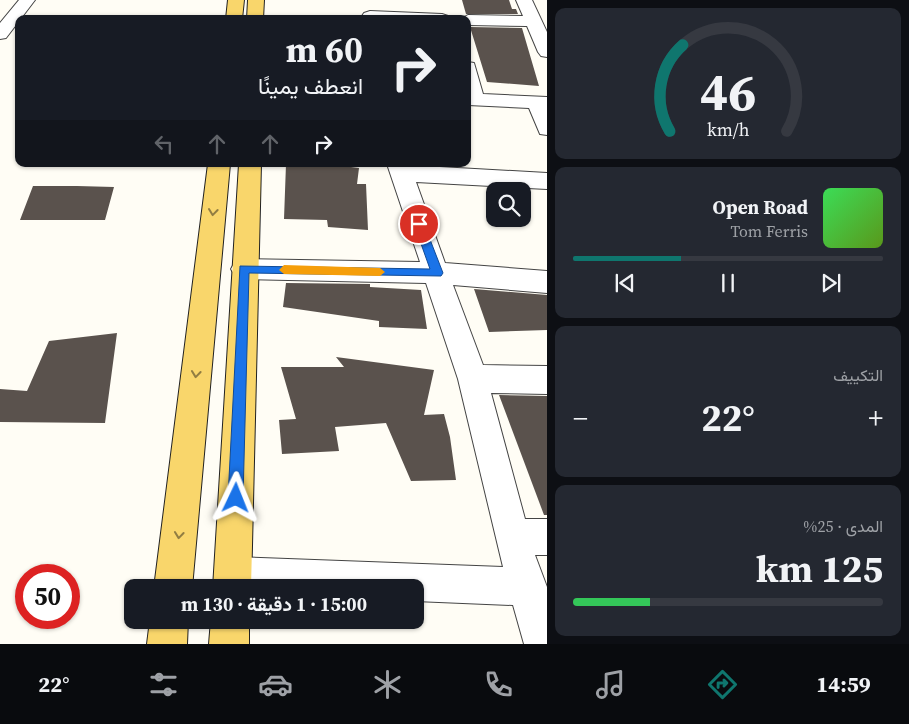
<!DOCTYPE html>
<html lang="ar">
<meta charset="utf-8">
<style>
:root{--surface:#171b24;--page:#242831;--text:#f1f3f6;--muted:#9ea1a6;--line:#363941;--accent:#0f766e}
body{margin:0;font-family:"Source Serif 4",Vazirmatn,serif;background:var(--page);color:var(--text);direction:rtl;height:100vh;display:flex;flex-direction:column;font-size:19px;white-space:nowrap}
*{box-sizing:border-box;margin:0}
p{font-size:16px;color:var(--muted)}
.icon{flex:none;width:28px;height:28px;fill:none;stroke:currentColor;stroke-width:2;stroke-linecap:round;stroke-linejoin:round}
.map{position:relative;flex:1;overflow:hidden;direction:ltr}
.details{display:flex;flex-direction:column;gap:8px;padding:8px;background:#0d0f14;width:362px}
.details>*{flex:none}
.top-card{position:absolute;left:15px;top:15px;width:456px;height:152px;border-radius:10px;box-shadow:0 1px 4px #0004;direction:rtl;background:#171b24;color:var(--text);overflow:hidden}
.fabs{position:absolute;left:486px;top:182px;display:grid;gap:10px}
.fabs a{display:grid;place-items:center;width:45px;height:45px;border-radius:10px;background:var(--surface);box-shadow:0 1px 4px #0004;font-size:25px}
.speed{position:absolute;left:15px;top:564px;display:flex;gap:10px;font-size:25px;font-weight:700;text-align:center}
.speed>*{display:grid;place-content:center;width:65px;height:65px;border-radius:50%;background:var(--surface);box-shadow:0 1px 4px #0004;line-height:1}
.speed .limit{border:8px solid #d22;background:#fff;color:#111}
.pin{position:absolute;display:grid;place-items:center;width:42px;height:42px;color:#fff;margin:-21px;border:2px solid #fff;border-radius:50%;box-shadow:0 1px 5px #0007}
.me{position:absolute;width:55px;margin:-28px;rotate:2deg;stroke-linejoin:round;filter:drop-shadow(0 0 4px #0008)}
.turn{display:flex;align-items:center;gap:18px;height:105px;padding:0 25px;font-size:22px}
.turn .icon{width:65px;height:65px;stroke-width:2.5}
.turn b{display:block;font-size:35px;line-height:42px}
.lanes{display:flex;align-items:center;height:48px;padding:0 25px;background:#0003;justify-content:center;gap:25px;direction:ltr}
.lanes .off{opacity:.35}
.big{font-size:38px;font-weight:700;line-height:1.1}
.details .widget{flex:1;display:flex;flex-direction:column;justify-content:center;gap:8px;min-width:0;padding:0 18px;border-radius:10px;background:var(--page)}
.details .dial{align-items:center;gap:0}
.dial svg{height:130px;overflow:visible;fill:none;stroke:var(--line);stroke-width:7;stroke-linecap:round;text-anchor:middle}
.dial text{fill:var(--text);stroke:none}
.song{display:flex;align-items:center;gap:15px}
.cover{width:60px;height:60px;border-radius:8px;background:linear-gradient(135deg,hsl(130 70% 55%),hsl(90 70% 35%))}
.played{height:5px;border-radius:2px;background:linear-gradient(90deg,var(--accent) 35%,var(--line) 35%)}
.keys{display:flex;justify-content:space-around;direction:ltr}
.heat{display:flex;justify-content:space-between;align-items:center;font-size:28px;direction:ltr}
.charge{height:8px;border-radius:4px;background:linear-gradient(90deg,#34c759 25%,var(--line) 0)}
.trip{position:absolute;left:124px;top:579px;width:300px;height:50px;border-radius:10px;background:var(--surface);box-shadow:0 1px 4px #0004;font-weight:700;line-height:50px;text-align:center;direction:rtl}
.tab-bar{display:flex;height:80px;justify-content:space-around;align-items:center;background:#090b0e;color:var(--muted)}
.tab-bar .icon{width:35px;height:35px}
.tab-bar .active{color:var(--accent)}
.tab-bar b{font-size:22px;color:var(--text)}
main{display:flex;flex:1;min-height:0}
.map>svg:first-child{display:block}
.building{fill:#5a524d}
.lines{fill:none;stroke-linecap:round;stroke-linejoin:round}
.minor-casing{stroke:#444;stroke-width:2}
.major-casing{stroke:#222;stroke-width:2}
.minor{fill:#fff;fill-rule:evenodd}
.major{fill:#f9d66b;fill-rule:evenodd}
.oneway{stroke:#917d42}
.route{fill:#1a73e8;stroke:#114b97}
.slow{fill:#f59e0b}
</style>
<main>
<section class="details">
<div class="widget dial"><svg viewBox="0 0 100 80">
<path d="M14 69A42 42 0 1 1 86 69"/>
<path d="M14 69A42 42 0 0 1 22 16" stroke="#0f766e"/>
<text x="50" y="56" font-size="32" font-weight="700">46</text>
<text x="50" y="72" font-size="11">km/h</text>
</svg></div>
<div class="widget">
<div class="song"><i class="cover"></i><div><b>Open Road</b><p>Tom Ferris</p></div></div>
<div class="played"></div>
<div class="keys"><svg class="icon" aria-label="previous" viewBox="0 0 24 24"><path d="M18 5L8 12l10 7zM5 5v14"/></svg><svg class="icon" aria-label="pause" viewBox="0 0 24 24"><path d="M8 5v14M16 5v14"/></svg><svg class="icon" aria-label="next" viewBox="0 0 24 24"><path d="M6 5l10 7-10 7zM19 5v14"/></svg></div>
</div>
<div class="widget"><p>التكييف</p>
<div class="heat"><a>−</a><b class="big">22°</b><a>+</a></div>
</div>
<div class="widget"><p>المدى · 25%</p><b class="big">125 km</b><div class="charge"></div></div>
</section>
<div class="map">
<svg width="547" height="644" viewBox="0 0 547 644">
<rect width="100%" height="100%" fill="#fffdf5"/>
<path class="building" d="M462,0H509L512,9H516L518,14H466Z
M470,27L522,28L539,86L487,82Z
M286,164H327L359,168L357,184H366L368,230L328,227L327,220L284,219Z
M33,186H77L114,187L105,220H20Z
M286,283L370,284V287L421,290L427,329L379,327V321L283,307Z
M474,289L547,295V330L489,332Z
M117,333L105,423L0,422V389L27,391L49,341Z
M336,357L434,370L424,415L444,414L450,437L456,480L411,481L386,423L335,427L339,451L282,454L279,420L296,419L281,367H344Z
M499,395L547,396V515H544Z"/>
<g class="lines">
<defs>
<path id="minor" d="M19,0H35L6,38L0,39V23Z
M516,0H532L547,32V57L541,56L538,52L527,26L468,25V19H461L468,15L523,16Z
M370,11L442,14L448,16L450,19H364L362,16L364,13Z
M468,62L474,63L483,94L547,97V135L540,134L529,108L468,105Z
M387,164L547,173V189L416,182L445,263L547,271V293L453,285L483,365L547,366V394L491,393L525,519H547V555H535L547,587V644H524L513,605L415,601V588H220L215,575L220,562L233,557L503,567L458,379L426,283L244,279L235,276L231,269L235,262L244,259L420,262Z"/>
<path id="major" d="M228,0H244L242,19H226Z
M248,0H264L263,19H247Z
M208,164H230L192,588H154Z
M239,164H261L251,588H213Z
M150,620H188L187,644H147Z
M211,620H249V644H209Z"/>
</defs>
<use href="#minor" class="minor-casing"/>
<use href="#major" class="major-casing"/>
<use href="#minor" class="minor"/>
<use href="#major" class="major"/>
</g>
<defs><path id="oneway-chevron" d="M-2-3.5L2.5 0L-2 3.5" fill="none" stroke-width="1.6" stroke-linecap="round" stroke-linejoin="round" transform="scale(1.25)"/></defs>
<g class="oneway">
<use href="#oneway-chevron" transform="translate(213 212) rotate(97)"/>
<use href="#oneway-chevron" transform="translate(196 374) rotate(96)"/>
<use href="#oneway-chevron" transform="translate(179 535) rotate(96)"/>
</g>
<path class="route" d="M419,220L424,224L443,273L441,276L249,273L243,498L240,503L236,505L231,503L228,498L240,266L430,269L414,224Z"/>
<path class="slow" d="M284,265L380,268L385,272L380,276L284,274L279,270Z"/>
</svg>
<div class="fabs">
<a><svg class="icon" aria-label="search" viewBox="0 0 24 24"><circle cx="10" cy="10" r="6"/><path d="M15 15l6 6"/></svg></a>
</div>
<div class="speed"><div class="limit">50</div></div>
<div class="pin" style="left:419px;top:224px;background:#d93025"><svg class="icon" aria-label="arrive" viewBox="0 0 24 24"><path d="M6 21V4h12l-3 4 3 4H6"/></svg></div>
<svg class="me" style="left:236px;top:498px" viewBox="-20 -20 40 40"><path d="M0-17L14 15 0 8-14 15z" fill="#1a73e8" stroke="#fff" stroke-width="4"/></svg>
<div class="trip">15:00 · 1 دقيقة · 130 m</div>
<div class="top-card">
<div class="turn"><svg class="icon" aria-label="right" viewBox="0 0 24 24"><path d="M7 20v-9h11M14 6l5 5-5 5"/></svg><div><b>60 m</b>انعطف يمينًا</div></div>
<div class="lanes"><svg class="icon off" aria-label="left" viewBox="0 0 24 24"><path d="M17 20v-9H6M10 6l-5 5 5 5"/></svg><svg class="icon off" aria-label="ahead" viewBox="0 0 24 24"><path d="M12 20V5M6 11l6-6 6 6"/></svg><svg class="icon off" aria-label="ahead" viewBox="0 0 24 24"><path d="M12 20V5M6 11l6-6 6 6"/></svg><svg class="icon" aria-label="right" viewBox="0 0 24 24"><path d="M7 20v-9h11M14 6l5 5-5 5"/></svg></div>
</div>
</div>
</main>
<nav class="tab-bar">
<b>14:59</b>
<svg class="icon active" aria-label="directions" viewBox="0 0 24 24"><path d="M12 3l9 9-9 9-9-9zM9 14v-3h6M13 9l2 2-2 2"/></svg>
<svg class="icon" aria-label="music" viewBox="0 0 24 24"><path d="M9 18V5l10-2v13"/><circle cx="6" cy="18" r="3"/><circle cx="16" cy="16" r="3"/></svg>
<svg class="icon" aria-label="phone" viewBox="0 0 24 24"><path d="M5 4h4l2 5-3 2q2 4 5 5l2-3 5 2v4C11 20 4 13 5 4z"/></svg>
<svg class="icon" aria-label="climate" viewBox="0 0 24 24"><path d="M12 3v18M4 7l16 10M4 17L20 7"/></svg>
<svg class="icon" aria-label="car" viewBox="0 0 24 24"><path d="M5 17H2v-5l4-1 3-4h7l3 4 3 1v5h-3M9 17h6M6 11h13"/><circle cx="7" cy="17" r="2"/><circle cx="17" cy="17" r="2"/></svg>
<svg class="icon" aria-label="filters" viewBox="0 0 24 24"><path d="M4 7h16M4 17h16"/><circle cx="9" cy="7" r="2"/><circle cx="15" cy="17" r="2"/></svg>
<b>22°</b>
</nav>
